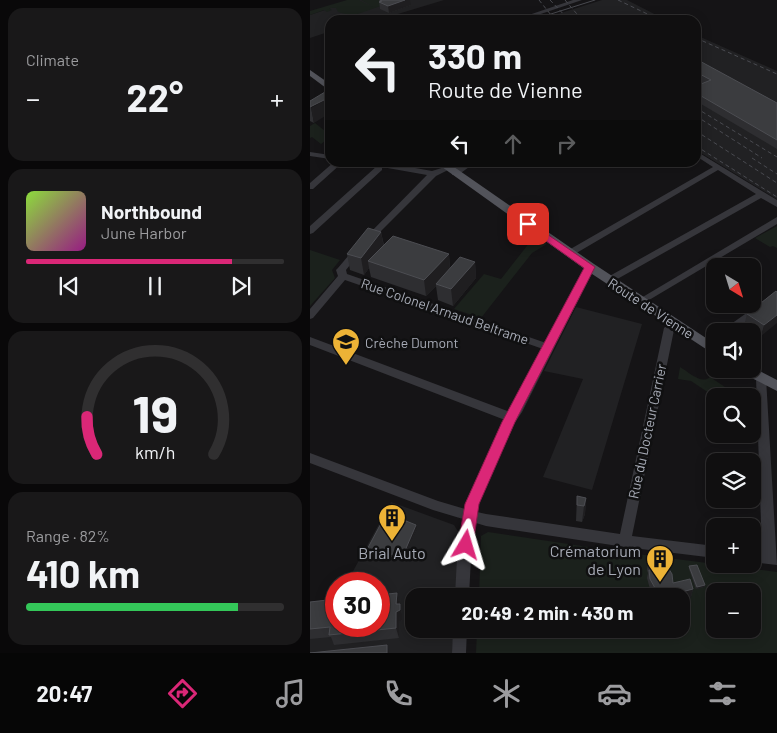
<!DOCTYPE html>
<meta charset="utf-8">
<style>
:root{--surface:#100f10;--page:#191819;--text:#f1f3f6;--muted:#9c9c9f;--line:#302f30;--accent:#db2777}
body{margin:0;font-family:Barlow,sans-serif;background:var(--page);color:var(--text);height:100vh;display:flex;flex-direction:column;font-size:19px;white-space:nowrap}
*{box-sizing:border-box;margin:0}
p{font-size:16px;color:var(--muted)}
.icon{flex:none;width:28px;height:28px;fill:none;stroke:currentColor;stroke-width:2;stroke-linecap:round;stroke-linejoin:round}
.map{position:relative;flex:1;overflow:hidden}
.details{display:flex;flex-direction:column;gap:8px;padding:8px;background:#090809;width:310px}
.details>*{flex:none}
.guide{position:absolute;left:15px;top:15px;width:376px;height:152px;border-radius:15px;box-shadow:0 2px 12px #0003,0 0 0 1px var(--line);background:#100f10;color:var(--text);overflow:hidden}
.needle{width:32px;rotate:142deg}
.tools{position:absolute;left:396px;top:258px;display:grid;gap:10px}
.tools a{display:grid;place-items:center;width:55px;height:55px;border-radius:10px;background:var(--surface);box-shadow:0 2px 12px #0003,0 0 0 1px var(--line);font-size:25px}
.speed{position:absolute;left:15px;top:572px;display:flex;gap:10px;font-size:25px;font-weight:700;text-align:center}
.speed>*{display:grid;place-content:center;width:65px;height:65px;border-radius:50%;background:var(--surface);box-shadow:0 2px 12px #0003,0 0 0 1px var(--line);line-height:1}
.speed .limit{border:8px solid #d22;background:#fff;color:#111}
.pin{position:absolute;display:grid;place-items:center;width:42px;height:42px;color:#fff;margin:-21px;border-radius:10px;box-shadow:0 2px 8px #0006}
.me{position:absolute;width:55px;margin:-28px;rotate:7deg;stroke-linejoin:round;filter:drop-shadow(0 0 4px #0008)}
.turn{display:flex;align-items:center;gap:18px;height:105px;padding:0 20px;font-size:22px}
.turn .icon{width:65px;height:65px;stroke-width:2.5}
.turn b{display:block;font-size:35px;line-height:42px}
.lanes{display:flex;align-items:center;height:48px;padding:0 20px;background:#0003;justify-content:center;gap:25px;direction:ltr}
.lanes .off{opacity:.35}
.big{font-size:38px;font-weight:700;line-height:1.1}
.details .widget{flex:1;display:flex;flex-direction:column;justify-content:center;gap:8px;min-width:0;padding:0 18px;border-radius:15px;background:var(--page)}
.details .dial{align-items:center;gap:0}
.dial svg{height:130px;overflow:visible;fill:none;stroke:var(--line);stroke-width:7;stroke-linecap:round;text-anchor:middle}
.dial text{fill:var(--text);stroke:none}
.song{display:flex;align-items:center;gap:15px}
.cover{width:60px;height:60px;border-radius:8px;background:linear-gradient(135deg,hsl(90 70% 55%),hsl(310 70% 35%))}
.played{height:5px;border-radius:2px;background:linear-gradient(90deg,var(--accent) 80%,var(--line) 80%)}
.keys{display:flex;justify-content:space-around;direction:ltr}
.heat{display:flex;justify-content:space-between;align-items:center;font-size:28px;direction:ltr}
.charge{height:8px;border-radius:4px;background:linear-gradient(90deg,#34c759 82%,var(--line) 0)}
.trip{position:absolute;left:95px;top:588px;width:285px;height:50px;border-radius:15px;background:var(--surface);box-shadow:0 2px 12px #0003,0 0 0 1px var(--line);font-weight:700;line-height:50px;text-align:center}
.dock{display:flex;height:80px;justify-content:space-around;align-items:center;background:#060606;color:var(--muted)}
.dock .icon{width:35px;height:35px}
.dock .selected{color:var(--accent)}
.dock b{font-size:22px;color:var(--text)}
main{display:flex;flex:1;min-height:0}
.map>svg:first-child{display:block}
.built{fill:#212123}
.green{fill:#1b211c;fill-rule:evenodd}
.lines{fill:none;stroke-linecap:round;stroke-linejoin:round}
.minor{fill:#36363b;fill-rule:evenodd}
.major{fill:#52535a;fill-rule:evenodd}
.tram{stroke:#494a50;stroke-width:1}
.rail{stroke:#494a50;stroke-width:1;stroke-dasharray:4 3;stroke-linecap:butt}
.wall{fill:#2e2e31}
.shaded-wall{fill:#1f1e20}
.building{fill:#3b3c3f;stroke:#4c4d52}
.route{fill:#db2777;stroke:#8e194d}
.labels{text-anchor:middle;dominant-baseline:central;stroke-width:5;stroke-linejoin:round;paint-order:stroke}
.street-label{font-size:14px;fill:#a7abb6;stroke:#101011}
.poi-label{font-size:14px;fill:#a7abb6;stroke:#101011;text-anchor:start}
.near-poi-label{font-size:16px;fill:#a7abb6;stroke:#101011;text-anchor:end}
</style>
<main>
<section class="details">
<div class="widget"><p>Climate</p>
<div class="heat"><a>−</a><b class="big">22°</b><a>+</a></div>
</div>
<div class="widget">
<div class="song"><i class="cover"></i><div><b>Northbound</b><p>June Harbor</p></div></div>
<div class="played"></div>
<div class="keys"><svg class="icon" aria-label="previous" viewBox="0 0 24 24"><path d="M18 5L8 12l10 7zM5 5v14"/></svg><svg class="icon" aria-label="pause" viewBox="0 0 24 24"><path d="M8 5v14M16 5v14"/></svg><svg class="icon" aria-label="next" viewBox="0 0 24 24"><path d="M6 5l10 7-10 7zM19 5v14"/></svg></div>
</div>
<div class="widget dial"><svg viewBox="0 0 100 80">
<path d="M14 69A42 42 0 1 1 86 69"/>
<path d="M14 69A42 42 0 0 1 8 46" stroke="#db2777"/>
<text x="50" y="56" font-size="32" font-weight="700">19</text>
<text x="50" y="72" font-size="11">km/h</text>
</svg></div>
<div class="widget"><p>Range · 82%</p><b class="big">410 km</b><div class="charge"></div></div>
</section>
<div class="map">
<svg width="467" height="653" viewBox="0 0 467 653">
<rect width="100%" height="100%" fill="#151416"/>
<path class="built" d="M44,0H134L68,20H20V33L18,32L0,38V15Z
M292,0H317L356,20L232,19Z
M386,35L467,71V199L386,150Z
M266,307L332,324L282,490L233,477L273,379L234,371Z
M81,502L144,525L149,533L146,596H104V629H144L142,653H0V602L26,626H69V584H36Z"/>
<path class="green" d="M37,0H49L63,7L51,0H88L39,17L38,16L40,15L28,12L26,8H19L22,10L17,12L14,10L0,15V11Z
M5,123L15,131L20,129V137L11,144L2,137L0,138V126Z
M467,226V248L463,246L460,247L445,238Z
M227,238L237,244L222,253L171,318L144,309L174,274L191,279L220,242Z
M0,250L30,260L22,270L25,278L0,306Z
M370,367C379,372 391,385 400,377L415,387L405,397L381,381L368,379Z
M178,532L319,553L467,572V653H166L167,629H371V596H169L171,536ZM405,591H442V629H405Z"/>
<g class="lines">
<path class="minor" d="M263,0H272L213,20H204Z
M386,151L467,200V207L451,198L302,282H296L294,280L296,278L446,194L408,170L263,255H257L255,253L257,251L403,167L386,156Z
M0,152L20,155V159L0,156Z
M24,162H33L3,189H0V183Z
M52,162H72L122,171L138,166L142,168L126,176L60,242H54L53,240L117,175L72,167V170L3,233L0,234V226L67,166Z
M156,162H166L148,175H142V171Z
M467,217V224L334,303H328L326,301Z
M47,248L51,251L36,270L37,274L236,343L275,267L280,264L285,267L212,412L204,424L168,504L167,512L176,514L310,534L354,328L360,322H368L369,324L364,330L322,536L405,546V558L315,547L176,526L166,523L161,558L159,596H145L147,558L153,519L123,510L0,463V453L128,501L155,509L195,420L0,345V337L200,412L233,349L35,280L3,318L0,319V309L28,276L26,270L28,268L44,249Z
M445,307L450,310L448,312L424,331H413L414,329Z
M451,374L455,375L456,378L467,565L442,562V550L452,551L446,378L447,375Z
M143,629H157L156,653H142Z"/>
<path class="major" d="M0,70L20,84V91L0,76Z
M125,162H137L284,264L405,344V355L276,270Z
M442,367L467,380V391L430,372L428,369H442Z"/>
<path class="tram" d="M222,20L285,0"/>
<path class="rail" d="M229,0L245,20
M240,0L259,20
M255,0L272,20
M308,0L350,20
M386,38L467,74
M386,108L467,157
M386,116L452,158
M386,131L467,183
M386,146L467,197
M442,158L467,174"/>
</g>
<path class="wall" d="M69,0L101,5L79,13L70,9Z
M386,59L467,103V149L386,101V86L392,84L386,80Z
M0,101L4,123L0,121Z
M71,232L74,245L139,254L140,268L165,262L166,278L143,306L128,300L126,286L116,296L61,277L59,268L54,275L40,270L37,254Z
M466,291L451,336L434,326L437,314Z
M267,496L276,498L275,514L272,522L266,521Z
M107,528L94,556L53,559V557Z
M338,562L355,567L363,583L383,589L381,597L371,599V596H329L330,591L340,589L337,578L338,573L337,570Z
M379,566L395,585L394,587L386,589L379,569Z
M87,593L92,614V620L89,622V638L24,645L21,637L0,639V602Z"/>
<path class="shaded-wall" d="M95,0H100L101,5L79,13L78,6Z
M20,97V113L4,123L1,108Z
M71,232L74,248L58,261L59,268L54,275L51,258Z
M139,254L140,270L126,284V286L116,296L114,280Z
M165,262L166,278L143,306L141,289Z
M467,315V323L451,336L454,325Z
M276,498L275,514L272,522L274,506Z
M106,525L107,528L94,556V553Z
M395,585L394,587L386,589L387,587Z
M383,589L381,597L371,599V596H363L364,594Z
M87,593L92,614V620L89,622V638L86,628Z
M77,645L79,652V653H77Z"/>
<path class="building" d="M70,0H95L78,6L69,2L72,1Z
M386,59L467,103V140L386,93V86L401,80L386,72Z
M20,89V97L0,107V101Z
M58,228L71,232L51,258L37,254Z
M83,236L139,254L114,280L58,261Z
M150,257L165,262L141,289L126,284Z
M466,291L467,292V315L454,325L437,314Z
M267,496L276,498L274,506L267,505Z
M75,516L91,519L106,525L94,553L53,557Z
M352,559L355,567L357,566L362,574L363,583L380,579L383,589L364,594L365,596H330V591L345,588L340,579L339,570H341L338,562Z
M387,565L395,585L387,587L379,566Z
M87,593L86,604H90V610L86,612V628L19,635L20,627L0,629V602L26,599V626H69V595Z
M77,645V653H0Z"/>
<path class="route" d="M218,221L285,267L205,422L169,504L163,545L161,549L156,551L151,549L148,545L155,504L192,422L274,268L215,226V222Z"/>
<defs>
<symbol id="school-pin" viewBox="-11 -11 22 30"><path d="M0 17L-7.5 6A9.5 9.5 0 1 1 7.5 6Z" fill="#edb336" stroke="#101011"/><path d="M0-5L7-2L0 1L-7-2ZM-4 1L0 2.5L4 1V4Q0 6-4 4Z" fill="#111"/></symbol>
<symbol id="building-pin" viewBox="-11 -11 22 30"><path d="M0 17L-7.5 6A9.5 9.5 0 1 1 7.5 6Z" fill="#edb336" stroke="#101011"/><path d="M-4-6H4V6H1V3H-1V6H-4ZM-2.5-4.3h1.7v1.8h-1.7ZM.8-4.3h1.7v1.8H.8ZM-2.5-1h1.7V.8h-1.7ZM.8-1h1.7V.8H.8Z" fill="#111"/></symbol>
</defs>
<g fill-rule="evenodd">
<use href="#school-pin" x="20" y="326" width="32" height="43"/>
<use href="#building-pin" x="66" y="502" width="32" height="43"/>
<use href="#building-pin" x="334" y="543" width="32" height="43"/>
</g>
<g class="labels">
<g class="street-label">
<text transform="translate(341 308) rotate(33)">Route de Vienne</text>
<text transform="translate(135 311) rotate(19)">Rue Colonel Arnaud Beltrame</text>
<text transform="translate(337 431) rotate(-78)">Rue du Docteur Carrier</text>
</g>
<g class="poi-label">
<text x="55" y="342">Crèche Dumont</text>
</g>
<g class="near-poi-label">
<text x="331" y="550">Crématorium<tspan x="331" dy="18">de Lyon</tspan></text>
<text x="82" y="552" text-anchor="middle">Brial Auto</text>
</g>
</g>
</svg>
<div class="tools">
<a><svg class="needle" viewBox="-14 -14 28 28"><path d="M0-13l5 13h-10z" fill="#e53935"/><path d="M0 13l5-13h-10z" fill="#9c9c9f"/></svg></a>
<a><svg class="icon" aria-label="sound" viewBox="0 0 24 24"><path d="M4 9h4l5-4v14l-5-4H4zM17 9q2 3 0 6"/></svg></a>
<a><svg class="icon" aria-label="search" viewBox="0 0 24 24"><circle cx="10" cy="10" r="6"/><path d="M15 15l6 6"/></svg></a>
<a><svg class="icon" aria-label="layers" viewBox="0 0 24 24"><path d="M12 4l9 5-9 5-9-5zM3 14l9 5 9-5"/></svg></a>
<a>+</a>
<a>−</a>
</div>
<div class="speed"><div class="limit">30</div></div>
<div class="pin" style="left:218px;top:224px;background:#d93025"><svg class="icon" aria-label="arrive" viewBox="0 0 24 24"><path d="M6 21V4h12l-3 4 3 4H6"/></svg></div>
<svg class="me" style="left:156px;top:545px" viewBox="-20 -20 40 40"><path d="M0-17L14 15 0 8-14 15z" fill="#db2777" stroke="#fff" stroke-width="4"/></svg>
<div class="trip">20:49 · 2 min · 430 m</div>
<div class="guide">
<div class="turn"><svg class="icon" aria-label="left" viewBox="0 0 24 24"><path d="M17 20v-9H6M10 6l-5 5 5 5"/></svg><div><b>330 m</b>Route de Vienne</div></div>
<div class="lanes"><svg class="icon" aria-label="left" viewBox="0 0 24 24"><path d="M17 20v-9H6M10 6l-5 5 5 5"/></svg><svg class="icon off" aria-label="ahead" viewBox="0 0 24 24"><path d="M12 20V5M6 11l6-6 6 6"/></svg><svg class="icon off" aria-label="right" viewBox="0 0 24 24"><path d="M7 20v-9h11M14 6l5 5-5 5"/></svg></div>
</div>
</div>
</main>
<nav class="dock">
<b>20:47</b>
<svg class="icon selected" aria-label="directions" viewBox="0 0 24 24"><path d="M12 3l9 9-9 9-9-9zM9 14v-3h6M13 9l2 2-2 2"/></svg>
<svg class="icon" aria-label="music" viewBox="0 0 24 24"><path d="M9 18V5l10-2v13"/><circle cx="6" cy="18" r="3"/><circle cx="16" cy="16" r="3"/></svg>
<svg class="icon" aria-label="phone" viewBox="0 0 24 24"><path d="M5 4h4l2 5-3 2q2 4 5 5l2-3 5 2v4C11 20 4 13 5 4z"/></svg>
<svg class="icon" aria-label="climate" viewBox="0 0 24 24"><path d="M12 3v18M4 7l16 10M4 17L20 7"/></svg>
<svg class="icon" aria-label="car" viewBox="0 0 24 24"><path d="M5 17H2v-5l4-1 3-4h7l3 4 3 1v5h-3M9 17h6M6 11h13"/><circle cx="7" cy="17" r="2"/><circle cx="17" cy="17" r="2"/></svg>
<svg class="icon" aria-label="filters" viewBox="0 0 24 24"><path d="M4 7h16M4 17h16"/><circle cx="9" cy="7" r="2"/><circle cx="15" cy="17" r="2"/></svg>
</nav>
